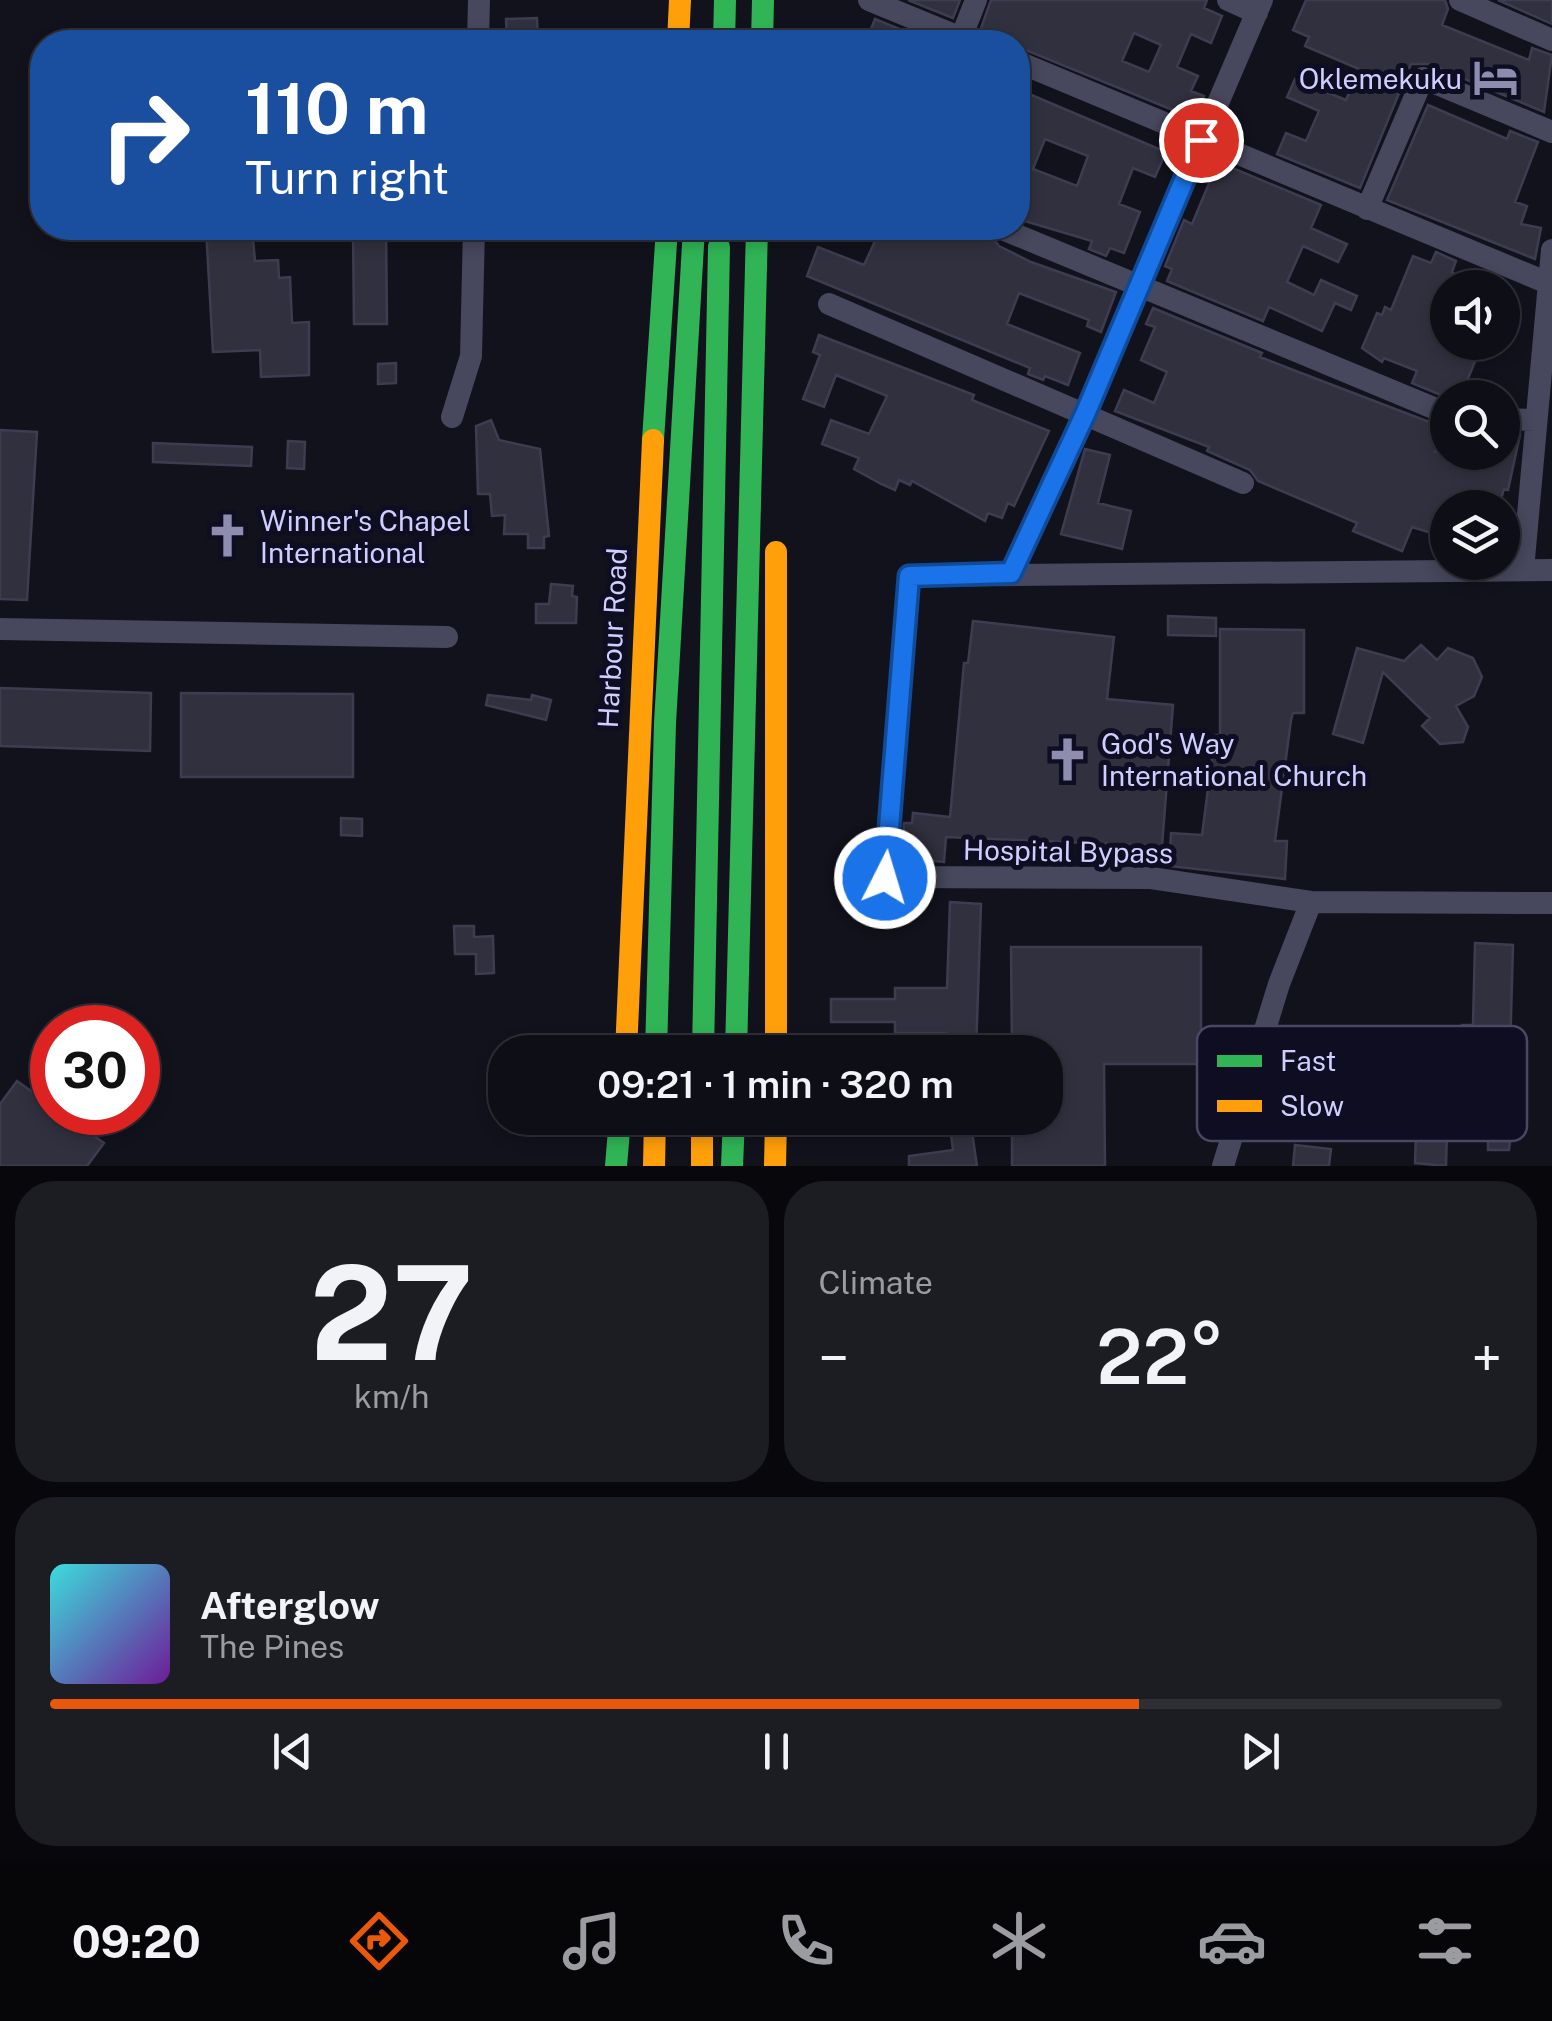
<!DOCTYPE html>
<meta charset="utf-8">
<style>
:root{--surface:#0e0e16;--page:#1c1c23;--text:#f1f3f6;--muted:#9b9ca1;--line:#2e2e35;--accent:#ea580c}
body{margin:0;font-family:"Public Sans",sans-serif;background:var(--page);color:var(--text);height:100vh;display:flex;flex-direction:column;font-size:38px;white-space:nowrap}
*{box-sizing:border-box;margin:0}
p{font-size:32px;color:var(--muted)}
.icon{flex:none;width:55px;height:55px;fill:none;stroke:currentColor;stroke-width:2;stroke-linecap:round;stroke-linejoin:round}
.map{position:relative;height:1166px;overflow:hidden}
.sheet{display:flex;flex-direction:column;gap:15px;padding:15px;background:#08080c;flex:1}
.sheet>*{flex:none}
.top-card{position:absolute;left:30px;top:30px;width:1000px;height:210px;border-radius:40px;box-shadow:0 5px 15px #0003,0 0 0 2px var(--line);background:#1a4fa0;color:#fff;overflow:hidden}
.controls{position:absolute;left:1430px;top:270px;display:grid;gap:20px}
.controls a{display:grid;place-items:center;width:90px;height:90px;border-radius:50%;background:var(--surface);box-shadow:0 5px 15px #0003,0 0 0 2px var(--line);font-size:50px}
.speed{position:absolute;left:30px;top:1005px;display:flex;gap:20px;font-size:50px;font-weight:700;text-align:center}
.speed>*{display:grid;place-content:center;width:130px;height:130px;border-radius:50%;background:var(--surface);box-shadow:0 5px 15px #0003,0 0 0 2px var(--line);line-height:1}
.speed .limit{border:15px solid #d22;background:#fff;color:#111}
.pin{position:absolute;display:grid;place-items:center;width:85px;height:85px;color:#fff;margin:-42px;border:5px solid #fff;border-radius:50%;box-shadow:0 2px 10px #0007}
.me{position:absolute;width:110px;margin:-55px;rotate:5deg;stroke-linejoin:round;filter:drop-shadow(0 0 8px #0008)}
.turn{display:flex;align-items:center;gap:35px;height:210px;padding:0 50px;font-size:45px}
.turn .icon{width:130px;height:130px;stroke-width:2.5}
.turn b{display:block;font-size:70px;line-height:85px}
.big{font-size:75px;font-weight:600;line-height:1.1}
.sheet .tile{flex:1;display:flex;flex-direction:column;justify-content:center;gap:15px;min-width:0;padding:0 35px;border-radius:40px;background:var(--page)}
.sheet .dial{align-items:center;gap:0}
.dial b{font-size:130px;line-height:1}
.song{display:flex;align-items:center;gap:30px}
.cover{width:120px;height:120px;border-radius:15px;background:linear-gradient(135deg,hsl(180 70% 55%),hsl(280 70% 35%))}
.played{height:10px;border-radius:5px;background:linear-gradient(90deg,var(--accent) 75%,var(--line) 75%)}
.keys{display:flex;justify-content:space-around;direction:ltr}
.heat{display:flex;justify-content:space-between;align-items:center;font-size:55px;direction:ltr}
.sheet .tiles{flex:1;display:grid;gap:15px;grid-template-columns:1fr 1fr}
.tile:last-child{grid-column:span 2}
.trip{position:absolute;left:488px;top:1035px;width:575px;height:100px;border-radius:40px;background:var(--surface);box-shadow:0 5px 15px #0003,0 0 0 2px var(--line);font-weight:600;line-height:100px;text-align:center}
.menu{display:flex;height:160px;justify-content:space-around;align-items:center;background:#060609;color:var(--muted)}
.menu .icon{width:70px;height:70px}
.menu .on{color:var(--accent)}
.menu b{font-size:45px;color:var(--text)}
.map>svg:first-child{display:block}
.building{fill:#31303f;stroke:#3e3c50;stroke-width:2.5;fill-rule:evenodd}
.lines{fill:none;stroke-linecap:round;stroke-linejoin:round}
.street{stroke:#47475d;stroke-width:22}
.fast{stroke:#30b455;stroke-width:22}
.slow{stroke:#ff9f0a;stroke-width:22}
.route-casing{stroke:#114b97;stroke-width:25}
.route{stroke:#1a73e8;stroke-width:18}
.labels{text-anchor:middle;dominant-baseline:central;stroke-width:10;stroke-linejoin:round;paint-order:stroke}
.poi-label{font-size:28px;fill:#d0cefe;stroke:#0f0d21;text-anchor:start}
.street-label{font-size:28px;fill:#d0cefe;stroke:#0f0d21}
.key{fill:#0f0d21;stroke:#494763;stroke-width:2.5}
.key-label{font-size:28px;fill:#d0cefe}
</style>
<div class="map">
<svg width="1552" height="1166" viewBox="0 0 1552 1166">
<rect width="100%" height="100%" fill="#12121d"/>
<path class="building" d="M908,0H960L953,18Z
M991,0H1207L1204,8L1222,16L1211,43L1191,34L1177,67L1198,76L1191,91L1204,96L1195,119L1018,47V42H992L994,37L980,31ZM1134,33L1161,45L1149,72L1122,61Z
M1306,0H1445L1448,9L1442,25L1529,60L1532,48L1552,55L1544,112L1429,64H1411L1360,188L1277,154L1286,133L1306,141L1319,111L1287,97L1295,79L1346,100L1359,69L1305,46L1309,37L1293,30Z
M1498,0H1552V24Z
M537,18L538,42H507L506,19Z
M875,19L919,37L916,42H866Z
M1022,91L1166,152L1155,177L1133,168L1119,204L1140,212L1124,253L1110,248L1106,256L1089,249L1092,241L1018,219V103ZM1045,139L1088,156L1077,186L1033,169Z
M1428,105L1507,139L1510,131L1538,142L1515,202L1527,206L1521,224L1541,228L1535,259L1387,200Z
M1211,159L1321,205L1311,228L1347,244L1338,262L1303,246L1287,282L1314,295L1321,280L1357,296L1351,310L1335,303L1322,331L1269,307L1263,321L1167,281L1172,269L1165,266L1184,220L1192,224L1215,169L1208,166Z
M206,228H252L255,261L278,260L279,278L290,277L292,323L309,322V375L261,377L260,350L213,352Z
M353,228H386L387,324H354Z
M881,228H985L999,246L1031,262L1116,292L1101,332L1087,326L1089,320L1019,293L1007,324L1080,353L1068,385L1045,376L1043,380L1028,374L1030,368L807,276L818,247L864,265Z
M1436,252L1456,261L1452,272L1457,276L1484,286L1448,288V301L1436,331L1448,336V342H1483L1460,398H1448L1412,383L1417,371L1384,358L1382,362L1362,348L1377,313L1382,315L1385,307L1391,310L1413,256L1431,263Z
M1153,308L1262,353L1260,357L1288,368L1445,428L1435,452H1502V434L1520,435L1508,490L1504,489L1498,508H1448V538L1412,527L1402,551L1353,531L1357,523L1258,481L1250,470L1207,451L1209,447L1115,411L1124,390L1154,403L1167,372L1141,360L1155,327L1146,324Z
M819,335L974,395L972,400L1049,431L1014,506L1008,503L1002,518L988,513L985,521L912,481L910,485L899,480L895,490L881,484L854,469L859,458L822,444L831,420L869,434L887,396L836,375L824,407L803,399L820,355L813,352Z
M396,363V383L378,384V364Z
M491,420L499,440L540,449L549,536L544,537V548H528V534H504L505,515L492,516L490,494H478L476,426Z
M0,430L37,432L27,600L0,599Z
M288,441L305,442L304,469L287,468Z
M153,443L252,447L251,466L153,462Z
M1085,449L1110,455L1098,503L1131,511L1122,549L1061,534Z
M426,515V533L406,534L405,516Z
M551,584L573,586L572,596L577,597L576,623H536V604H549Z
M1168,616L1216,618V636L1168,635Z
M973,621L1114,637L1107,699L1173,705L1162,846L946,837L944,862L910,858L911,846L903,845L904,823H912L913,813L950,817L964,663H968Z
M1220,629L1304,630V713H1293L1291,720L1275,841H1287L1285,879L1169,866L1171,833L1202,835L1215,735H1220Z
M1421,645L1437,660L1448,648L1473,658L1482,677L1474,696L1456,706L1468,727L1463,742L1440,744L1422,726L1430,718L1383,672L1363,743L1333,734L1357,648L1404,661Z
M0,688L151,693L150,751L0,746Z
M181,693L353,694V777H181Z
M488,695L531,700L532,695L551,700L546,720L486,705Z
M341,818L362,819V836L341,835Z
M950,902L981,904L976,1052H945L946,1033H895V1022H831V999H895V988H947Z
M454,926H474V937L493,936L494,973L476,974V954H455Z
M1475,943L1513,945L1510,1052L1461,1051L1462,1025H1473Z
M1011,947H1201V1064H1104L1105,1166H1012V1118H1045V1052H1012Z
M17,1081L52,1106V1112H61L104,1143L87,1166H0V1104Z
M1463,1103L1514,1105L1509,1150H1488V1132L1447,1129L1446,1166L1415,1163L1416,1134L1406,1133L1407,1108L1463,1110Z
M949,1118H970L977,1166H909V1156L953,1150Z
M1295,1145L1331,1149L1329,1166H1293Z"/>
<g class="lines">
<path class="street" d="M869,0L971,42
M1228,0L1257,13
M1460,0L1552,40
M961,38L976,0
M478,42L479,0
M1018,62L1548,283
M1367,209L1423,78L1552,132
M1000,228L1448,414
M829,304L1243,483
M452,417L471,356L474,228
M1502,419L1536,420
M1523,570L1552,250
M1552,570L909,576L885,877L1151,878L1311,902L1552,903
M1011,573L1086,412L1262,0
M0,629L447,637
M1223,1166L1279,984L1311,902"/>
<path class="fast" d="M724,42L725,0
M762,42L763,0
M653,440L667,228
M656,1052L665,723L694,228
M703,1052L719,247
M736,1052L757,228
M616,1166L620,1118
M732,1166L734,1118"/>
<path class="slow" d="M678,42L680,0
M776,552V1052
M626,1052L653,440
M702,1118V1166
M654,1166L655,1118
M775,1166L776,1118"/>
</g>
<g class="lines">
<defs>
<path id="route" d="M885,878L909,576L1011,573L1086,412L1201,140"/>
</defs>
<use href="#route" class="route-casing"/>
<use href="#route" class="route"/>
</g>
<defs>
<symbol id="hotel-bare" viewBox="-9 -9 18 18"><path d="M-6-4.5h1.5V1H6V5H4.5V3h-9V5H-6ZM-4 0a1.8 1.8 0 1 1 3.6 0ZM.5 0V-2.5h3Q6-2.5 6 0Z" fill="#8e8caf" stroke="#0f0d21" stroke-width="2.5" paint-order="stroke"/></symbol>
<symbol id="church-bare" viewBox="-9 -9 18 18"><path d="M-1.2-6h2.4v3.5h3.3v2.4h-3.3V6h-2.4V-.1h-3.3v-2.4h3.3Z" fill="#8e8caf" stroke="#0f0d21" stroke-width="2.5" paint-order="stroke"/></symbol>
</defs>
<g fill-rule="evenodd">
<use href="#hotel-bare" x="1464" y="46" width="63" height="63"/>
<use href="#church-bare" x="196" y="504" width="63" height="63"/>
<use href="#church-bare" x="1036" y="728" width="63" height="63"/>
</g>
<g class="labels">
<g class="poi-label">
<text x="1462" y="78" text-anchor="end">Oklemekuku</text>
<text x="260" y="520">Winner's Chapel<tspan x="260" dy="32">International</tspan></text>
<text x="1101" y="743">God's Way<tspan x="1101" dy="32">International Church</tspan></text>
</g>
<g class="street-label">
<text transform="translate(612 638) rotate(-87)">Harbour Road</text>
<text transform="translate(1068 851) rotate(1)">Hospital Bypass</text>
</g>
</g>
<rect x="1197" y="1026" width="330" height="115" rx="15" class="key"/>
<rect x="1217" y="1055" width="45" height="12" fill="#30b455"/>
<rect x="1217" y="1100" width="45" height="12" fill="#ff9f0a"/>
<g class="key-label">
<text x="1280" y="1071">Fast</text>
<text x="1280" y="1116">Slow</text>
</g>
</svg>
<div class="controls">
<a><svg class="icon" aria-label="sound" viewBox="0 0 24 24"><path d="M4 9h4l5-4v14l-5-4H4zM17 9q2 3 0 6"/></svg></a>
<a><svg class="icon" aria-label="search" viewBox="0 0 24 24"><circle cx="10" cy="10" r="6"/><path d="M15 15l6 6"/></svg></a>
<a><svg class="icon" aria-label="layers" viewBox="0 0 24 24"><path d="M12 4l9 5-9 5-9-5zM3 14l9 5 9-5"/></svg></a>
</div>
<div class="speed"><div class="limit">30</div></div>
<div class="pin" style="left:1201px;top:140px;background:#d93025"><svg class="icon" aria-label="arrive" viewBox="0 0 24 24"><path d="M6 21V4h12l-3 4 3 4H6"/></svg></div>
<svg class="me" style="left:885px;top:878px" viewBox="-20 -20 40 40"><circle r="17" fill="#1a73e8" stroke="#fff" stroke-width="3"/><path d="M0-11L8 9 0 5-8 9z" fill="#fff"/></svg>
<div class="trip">09:21 · 1 min · 320 m</div>
<div class="top-card">
<div class="turn"><svg class="icon" aria-label="right" viewBox="0 0 24 24"><path d="M7 20v-9h11M14 6l5 5-5 5"/></svg><div><b>110 m</b>Turn right</div></div>
</div>
</div>
<section class="sheet">
<div class="tiles">
<div class="tile dial"><b>27</b><p>km/h</p></div>
<div class="tile"><p>Climate</p>
<div class="heat"><a>−</a><b class="big">22°</b><a>+</a></div>
</div>
<div class="tile">
<div class="song"><i class="cover"></i><div><b>Afterglow</b><p>The Pines</p></div></div>
<div class="played"></div>
<div class="keys"><svg class="icon" aria-label="previous" viewBox="0 0 24 24"><path d="M18 5L8 12l10 7zM5 5v14"/></svg><svg class="icon" aria-label="pause" viewBox="0 0 24 24"><path d="M8 5v14M16 5v14"/></svg><svg class="icon" aria-label="next" viewBox="0 0 24 24"><path d="M6 5l10 7-10 7zM19 5v14"/></svg></div>
</div>
</div>
</section>
<nav class="menu">
<b>09:20</b>
<svg class="icon on" aria-label="directions" viewBox="0 0 24 24"><path d="M12 3l9 9-9 9-9-9zM9 14v-3h6M13 9l2 2-2 2"/></svg>
<svg class="icon" aria-label="music" viewBox="0 0 24 24"><path d="M9 18V5l10-2v13"/><circle cx="6" cy="18" r="3"/><circle cx="16" cy="16" r="3"/></svg>
<svg class="icon" aria-label="phone" viewBox="0 0 24 24"><path d="M5 4h4l2 5-3 2q2 4 5 5l2-3 5 2v4C11 20 4 13 5 4z"/></svg>
<svg class="icon" aria-label="climate" viewBox="0 0 24 24"><path d="M12 3v18M4 7l16 10M4 17L20 7"/></svg>
<svg class="icon" aria-label="car" viewBox="0 0 24 24"><path d="M5 17H2v-5l4-1 3-4h7l3 4 3 1v5h-3M9 17h6M6 11h13"/><circle cx="7" cy="17" r="2"/><circle cx="17" cy="17" r="2"/></svg>
<svg class="icon" aria-label="filters" viewBox="0 0 24 24"><path d="M4 7h16M4 17h16"/><circle cx="9" cy="7" r="2"/><circle cx="15" cy="17" r="2"/></svg>
</nav>
